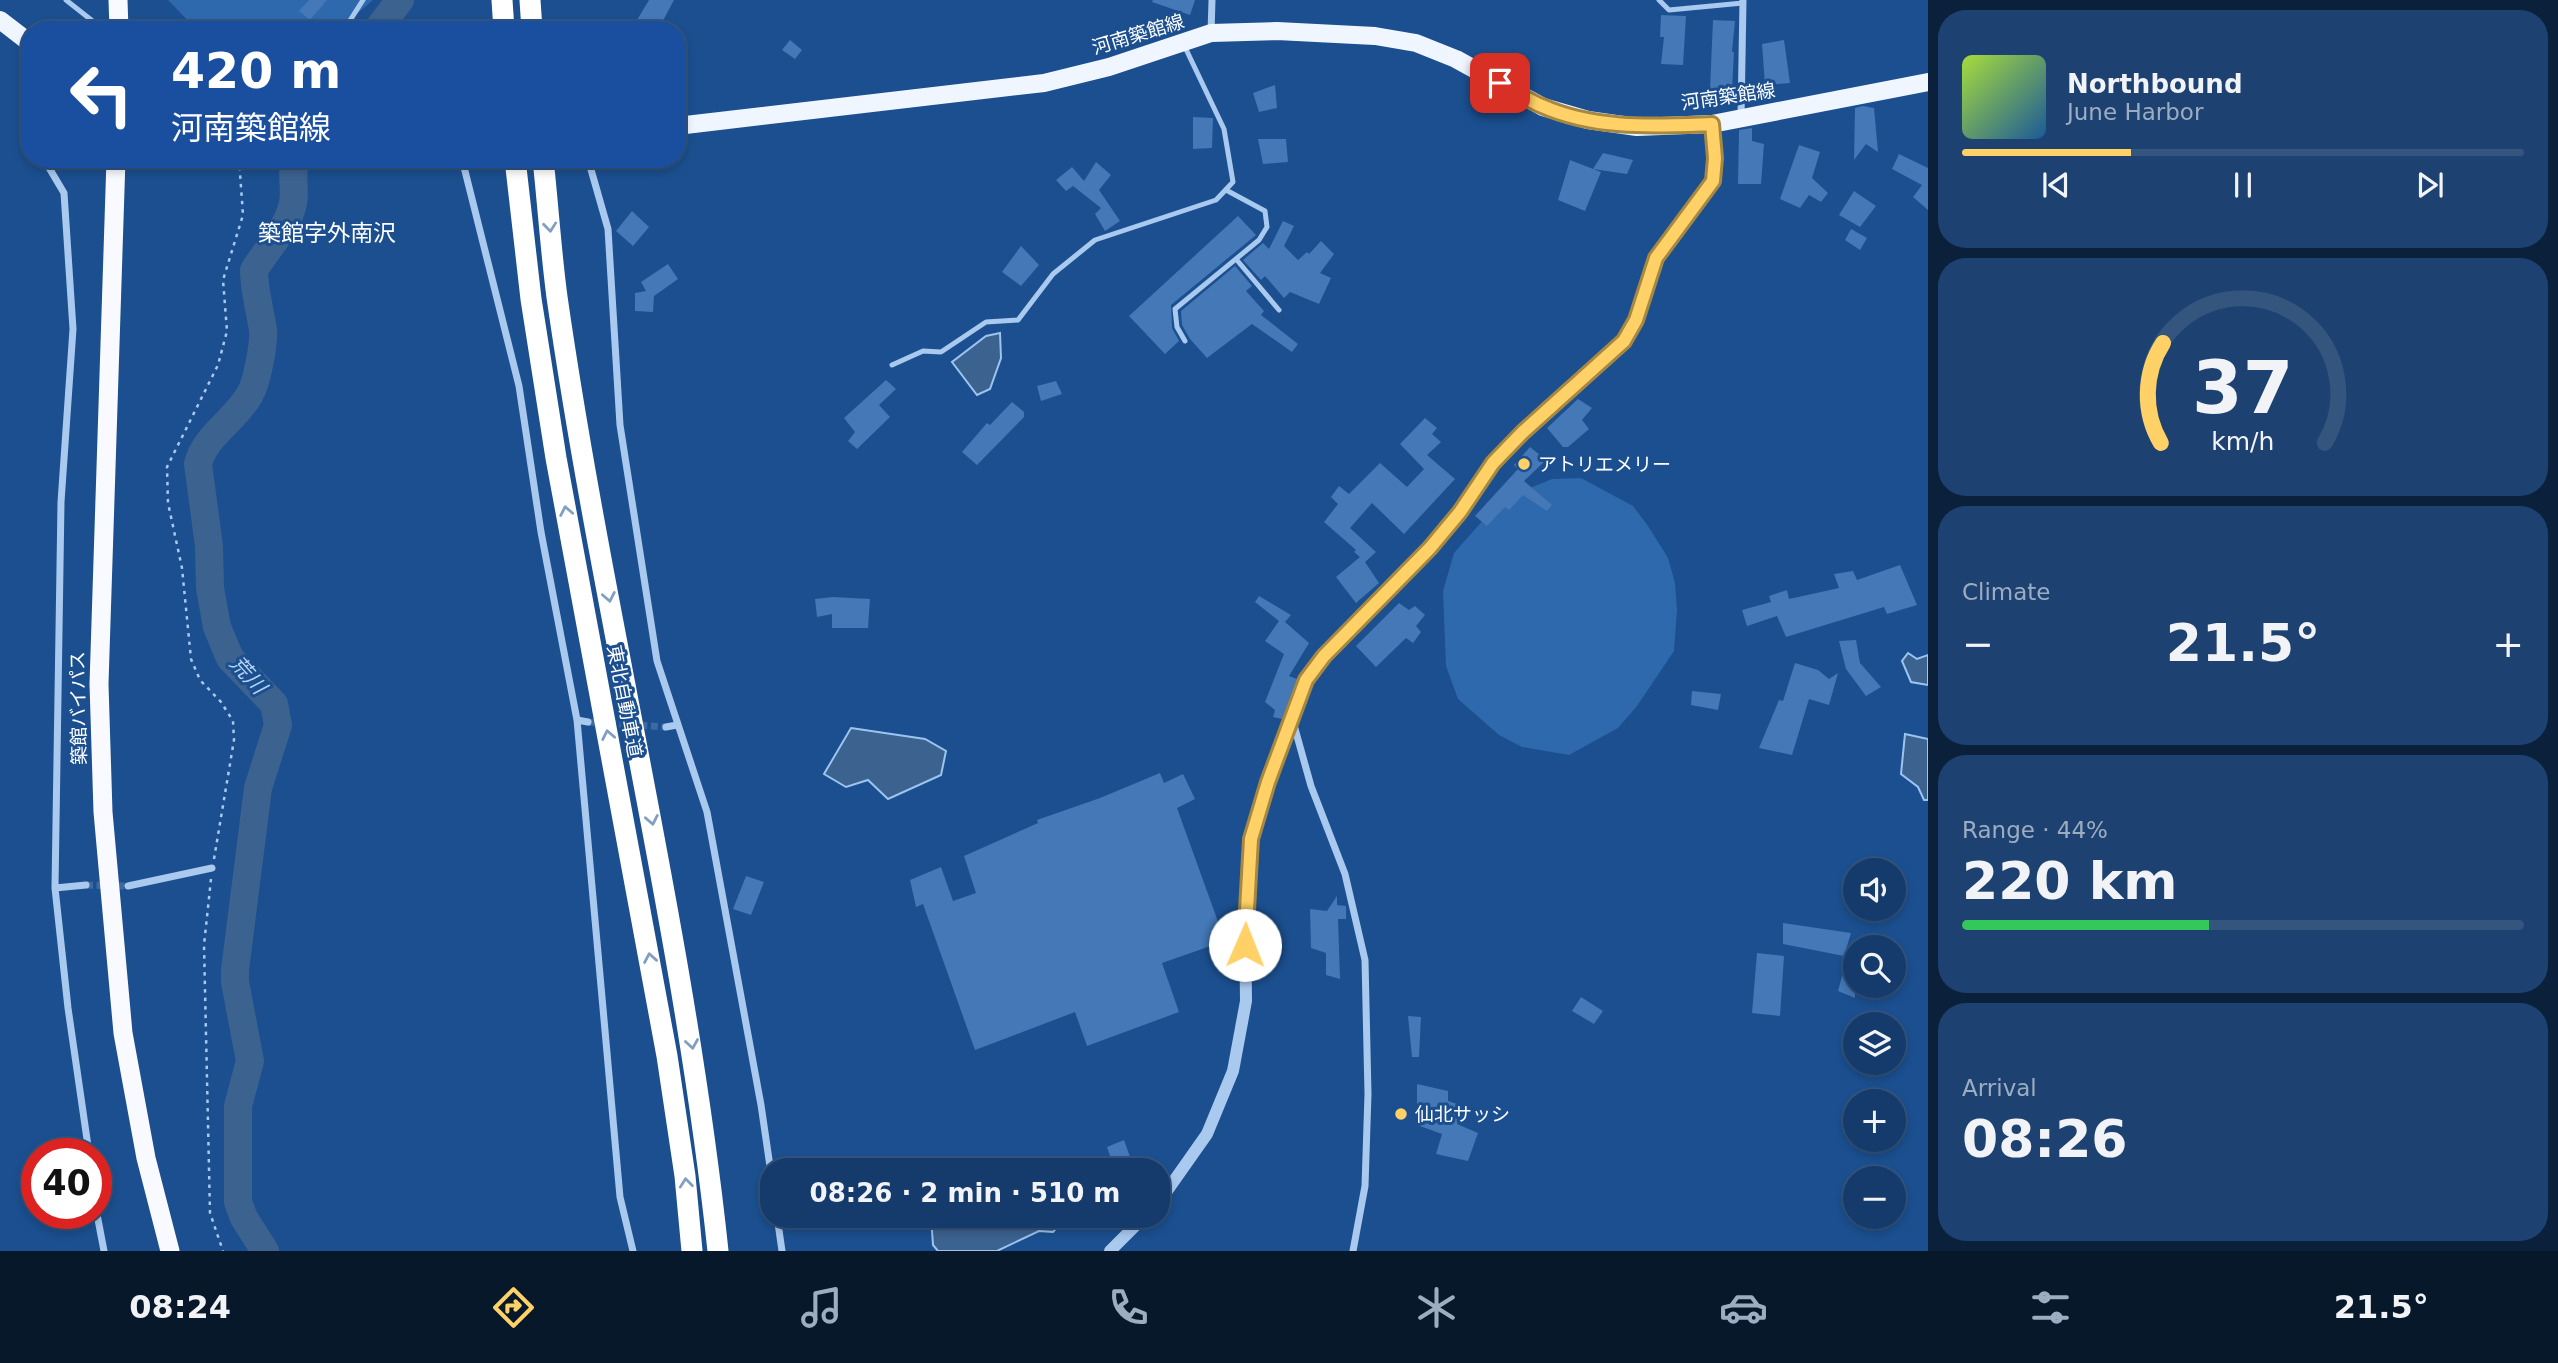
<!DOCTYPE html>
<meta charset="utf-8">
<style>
:root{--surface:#143b6b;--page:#1d4271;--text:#f1f3f6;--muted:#9dadc1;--line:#33557e;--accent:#ffd166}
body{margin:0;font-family:"DejaVu Sans","Noto Sans JP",sans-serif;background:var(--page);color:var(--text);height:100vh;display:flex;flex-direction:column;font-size:26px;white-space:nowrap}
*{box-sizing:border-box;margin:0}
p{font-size:23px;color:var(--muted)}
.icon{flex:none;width:38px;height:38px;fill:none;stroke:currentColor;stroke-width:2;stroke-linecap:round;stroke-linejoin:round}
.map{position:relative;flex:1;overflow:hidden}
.sheet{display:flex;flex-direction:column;gap:10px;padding:10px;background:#0b203b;width:630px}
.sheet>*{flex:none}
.hud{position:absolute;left:21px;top:21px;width:665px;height:147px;border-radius:28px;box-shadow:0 4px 10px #0003,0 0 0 2px var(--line);background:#1a4fa0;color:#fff;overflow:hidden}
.controls{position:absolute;left:1843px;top:858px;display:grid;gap:14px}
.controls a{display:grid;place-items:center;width:63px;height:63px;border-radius:50%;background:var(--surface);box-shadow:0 4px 10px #0003,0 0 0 2px var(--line);font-size:35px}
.speed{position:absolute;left:21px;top:1138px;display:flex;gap:14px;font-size:35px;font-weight:700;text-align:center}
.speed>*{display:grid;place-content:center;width:91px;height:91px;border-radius:50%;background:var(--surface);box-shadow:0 4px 10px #0003,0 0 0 2px var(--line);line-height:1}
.speed .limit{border:10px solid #d22;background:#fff;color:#111}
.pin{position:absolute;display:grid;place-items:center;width:60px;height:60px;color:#fff;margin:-30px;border-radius:14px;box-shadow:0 4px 10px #0006}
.me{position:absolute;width:77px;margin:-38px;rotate:1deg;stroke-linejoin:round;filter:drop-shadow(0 0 5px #0008)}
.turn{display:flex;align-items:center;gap:24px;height:147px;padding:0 35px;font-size:32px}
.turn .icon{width:91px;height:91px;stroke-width:2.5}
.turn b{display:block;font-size:49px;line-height:60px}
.big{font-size:52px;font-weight:700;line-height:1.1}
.sheet .tile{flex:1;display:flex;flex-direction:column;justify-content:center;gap:10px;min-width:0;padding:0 24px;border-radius:28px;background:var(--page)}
.sheet .dial{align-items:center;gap:0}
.dial svg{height:182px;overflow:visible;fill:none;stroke:var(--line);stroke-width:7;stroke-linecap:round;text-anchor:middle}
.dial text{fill:var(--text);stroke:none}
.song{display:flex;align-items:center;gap:21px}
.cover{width:84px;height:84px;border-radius:10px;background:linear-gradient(135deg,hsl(80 70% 55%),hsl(210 70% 35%))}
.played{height:7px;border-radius:4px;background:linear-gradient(90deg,var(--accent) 30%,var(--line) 30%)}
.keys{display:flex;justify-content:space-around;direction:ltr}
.heat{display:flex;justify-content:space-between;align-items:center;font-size:38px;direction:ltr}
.charge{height:10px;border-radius:5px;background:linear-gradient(90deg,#34c759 44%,var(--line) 0)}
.trip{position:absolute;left:760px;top:1158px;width:410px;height:70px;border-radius:28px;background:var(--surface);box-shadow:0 4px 10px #0003,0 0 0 2px var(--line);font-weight:700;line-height:70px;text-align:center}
.tab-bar{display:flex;height:112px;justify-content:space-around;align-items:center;background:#08182b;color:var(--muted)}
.tab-bar .icon{width:49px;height:49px}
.tab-bar .active{color:var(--accent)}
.tab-bar b{font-size:32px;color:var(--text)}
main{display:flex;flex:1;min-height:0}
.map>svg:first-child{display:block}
.green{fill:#2e69ad}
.water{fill:#3c6290;stroke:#9cc4f0;stroke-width:2}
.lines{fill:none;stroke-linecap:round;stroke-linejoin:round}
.river{stroke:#3c6290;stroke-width:28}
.building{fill:#4478b7}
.minor-tunnel{stroke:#3d69a0;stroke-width:7;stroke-dasharray:7 3.5;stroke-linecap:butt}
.path{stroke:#a9c9ee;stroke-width:2.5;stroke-dasharray:3.5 5;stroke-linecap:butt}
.service{stroke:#a9c9ee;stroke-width:5}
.minor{stroke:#a9c9ee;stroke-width:7}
.tertiary{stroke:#a9c9ee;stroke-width:12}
.primary{stroke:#f0f6ff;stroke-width:18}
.trunk{stroke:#f8faff;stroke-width:19}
.motorway{stroke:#fff;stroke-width:21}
.oneway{stroke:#829ec1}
.route-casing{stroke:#a68842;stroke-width:18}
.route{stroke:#ffd166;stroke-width:12}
.poi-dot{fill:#ffd166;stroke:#1b4f8f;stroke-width:2.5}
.labels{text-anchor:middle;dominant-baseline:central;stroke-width:6;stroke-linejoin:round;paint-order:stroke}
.street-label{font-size:19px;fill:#fff;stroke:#1b4f8f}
.poi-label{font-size:19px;fill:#fff;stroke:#1b4f8f;text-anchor:start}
.water-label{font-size:21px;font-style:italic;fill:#b5d3f5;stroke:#1b4f8f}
.quarter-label{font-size:23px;fill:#fff;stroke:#1b4f8f}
</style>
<main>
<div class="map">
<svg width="1928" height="1251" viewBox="0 0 1928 1251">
<rect width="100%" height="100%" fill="#1b4f8f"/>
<path class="green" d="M168,0H373L338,30H197Z
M1581,478L1633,506L1648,526L1668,558L1675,583L1677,610L1674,651L1637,706L1618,728L1569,755L1522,747L1499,735L1458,699L1446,666L1443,591L1454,553L1501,500L1552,479Z"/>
<path class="water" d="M1000,333L1001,358L990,389L977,395L952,362L986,336Z
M1908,653L1917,659L1928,655V685L1911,682L1902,661Z
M851,728L925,739L946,751L941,775L888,799L868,780L846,787L824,774Z
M1905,734L1928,739V800H1924L1918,787L1901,774Z
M931,1216H1056L1063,1221L1053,1232L1039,1231L997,1251H938L933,1245Z"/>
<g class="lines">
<path class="river" d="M377,30L400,0
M265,1251L244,1218L238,1202V1106L250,1061L235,982V970L258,788L278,725L274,704L230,658L217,627L210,588L209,546L198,464C205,435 236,420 250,394C257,382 264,345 263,330C260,310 254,290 254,270C267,249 288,228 293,203C296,188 290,175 296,159"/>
</g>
<path class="building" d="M309,0H327L310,20L299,11Z
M649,0H674L658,30H631Z
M1153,0H1195L1190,15L1152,2Z
M1661,15L1686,16L1683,65L1661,64L1664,37H1660Z
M1713,20L1735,21L1732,52H1734L1732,90H1710Z
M790,40L802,50L795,59L782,50Z
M1784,40L1790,83L1765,85L1762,44Z
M1275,85L1277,108L1259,112L1253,93Z
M1863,106L1874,108L1878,152L1866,144L1854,160L1855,108Z
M1193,117L1213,118L1212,148L1193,149Z
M1752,128V141L1764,144L1761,184H1738L1739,130Z
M1258,139H1286L1288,162L1263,164Z
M1799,145L1820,152L1812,178L1828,193L1821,202L1809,195L1800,208L1780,199Z
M1603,153L1633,160L1627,174L1593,169Z
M1899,154L1928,168V210L1913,197L1922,185L1892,169Z
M1570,160L1601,172L1585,211L1558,200Z
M1096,162L1111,175L1099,190L1120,221L1105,231L1095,214L1101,208L1073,186L1066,191L1056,180L1072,167L1084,181Z
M1854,191L1876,206L1860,227L1839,215Z
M632,211L649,227L633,246L616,231Z
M1238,216L1256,235L1171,305L1172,328L1179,341L1165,354L1129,316Z
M1283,221L1294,226L1284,246L1298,260L1307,252L1309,254L1321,241L1334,254L1320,273L1331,278L1319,304L1290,292L1284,298L1265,276L1261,280L1243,260L1263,243L1269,249Z
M1851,229L1867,238L1860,250L1845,240Z
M1021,246L1039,265L1021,286L1002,272Z
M668,264L678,279L654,296L653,312L635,311V293L646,291L641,282Z
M1235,266L1252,286L1246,291L1264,311L1261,315L1298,344L1292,352L1252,324L1207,358L1190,339L1182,325L1181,311Z
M886,380L896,389L879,405L890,417L857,449L848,441L855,432L844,418Z
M1056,381L1062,394L1041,401L1037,386Z
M1578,399L1592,408L1582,420L1589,429L1568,447H1563L1547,428Z
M1012,402L1024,412V417L977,465L962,452L987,423L990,425Z
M1425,418L1437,428L1432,434L1441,442L1427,455L1455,479L1404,534L1372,503L1350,528L1376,552L1365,562L1379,583L1356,603L1336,577L1360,557L1354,552L1356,550L1324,522L1338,504L1331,497L1339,486L1349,494L1380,463L1407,487L1424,469L1400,444Z
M1530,447L1546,460L1524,481L1552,505L1547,511L1523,495L1509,510L1505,507L1487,526L1475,516L1518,469L1514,465Z
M1900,565L1917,605L1887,614L1884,607L1786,637L1777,616L1747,626L1742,610L1771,602L1769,596L1787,590L1789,599L1839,588L1834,574L1853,571L1857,580Z
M1259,596L1291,615L1285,622L1309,643L1289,676L1297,679L1282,719L1273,717L1275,710L1265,702L1284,654L1265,641L1279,621L1255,602Z
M833,597L870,599L868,628H832V614L817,617L815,599Z
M1399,603L1409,610L1415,606L1425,615L1416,626L1421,632L1413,643L1406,638L1376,667L1356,646Z
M1856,640L1860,663L1881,687L1866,696L1846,669L1839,641Z
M1795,663L1818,670L1829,679L1838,673L1829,705L1809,699L1792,755L1759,748L1779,700L1783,701Z
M1692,691L1721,694L1718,710L1691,705Z
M1160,773L1164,783L1183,774L1195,799L1177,808L1225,941L1162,963L1179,1012L1087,1046L1075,1012L975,1050L923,904L916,907L910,880L941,867L953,901L976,893L964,856L1038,823L1037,820L1100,798Z
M746,876L764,882L751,915L733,909Z
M1337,896V905L1346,906V919H1338L1340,979L1326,975V953L1311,948L1310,909L1327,911Z
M1783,923L1851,933L1844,956L1783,944Z
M1757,953L1784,956L1780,1016L1752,1013Z
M1844,969L1855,971V998L1838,991Z
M1581,997L1603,1011L1594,1024L1572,1011Z
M1408,1016L1421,1017L1419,1057H1412Z
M1417,1084L1448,1091V1101L1460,1105L1457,1124L1478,1133L1468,1161L1436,1154L1442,1134L1417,1125Z
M1124,1140L1135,1171H1115L1107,1147Z"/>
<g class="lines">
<path class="minor-tunnel" d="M588,722L666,727
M86,885L128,886"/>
<path class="path" d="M214,859L234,740L233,721L221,702L200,680L191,659L182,568L168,503L167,467L218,365L227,331L223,280L243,215L239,159
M211,879L204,945L210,1213L223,1251"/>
<path class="service" d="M66,0L104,30
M1659,0L1669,10L1743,3
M344,30L363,0
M1236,259L1279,310
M1185,341L1177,327L1175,309L1259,240L1267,227L1265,211L1226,190
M892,365L923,351L941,352L986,322L1018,320L1053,274L1095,240L1216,200L1233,182L1224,129L1184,45"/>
<path class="minor" d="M1211,33L1212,0
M1741,117L1743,0
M47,159L48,166L64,193L73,329L61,502L55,888L68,1008L89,1153
M462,159L519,386L541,532L577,720L620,1197L633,1251
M588,159L608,229L620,425L657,661L707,812L761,1105L772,1180
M1292,718L1311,786L1345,874L1365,960L1368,1094L1365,1186L1353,1251
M577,720L588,722
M666,727L677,725
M128,886L212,868
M55,888L86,885
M96,1209L104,1251
M777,1216L782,1251"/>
<path class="tertiary" d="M1157,1205L1207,1134L1233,1071L1246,1001L1245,917L1251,839L1268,782L1306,680L1324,656L1430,548L1460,512L1493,463L1523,432L1624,341L1636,320L1656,258L1713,181L1715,158L1712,124
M1110,1251L1145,1216"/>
<path class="primary" d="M0,20L30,43
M677,126L1044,83L1109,67L1211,33L1277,31L1375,36L1416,43L1456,59L1543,107L1588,120L1637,127L1712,124L1928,82"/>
<path class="trunk" d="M118,0L119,30
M116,159L99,684L103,812L123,1033L146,1158L170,1251"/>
<path class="motorway" d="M502,0L504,30
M530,0L532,30
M515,159L531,299L556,458L667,1056L685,1176L692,1251
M543,159C548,205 551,252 557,297C603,617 684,930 718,1251"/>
</g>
<defs><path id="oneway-chevron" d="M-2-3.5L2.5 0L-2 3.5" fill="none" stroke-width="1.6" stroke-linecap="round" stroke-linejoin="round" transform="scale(1.75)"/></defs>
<g class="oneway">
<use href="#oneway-chevron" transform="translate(550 227) rotate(84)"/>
<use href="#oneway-chevron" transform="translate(566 511) rotate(-101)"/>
<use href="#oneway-chevron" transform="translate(609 597) rotate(79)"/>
<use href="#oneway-chevron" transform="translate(608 735) rotate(-101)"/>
<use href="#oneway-chevron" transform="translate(652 820) rotate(79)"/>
<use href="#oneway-chevron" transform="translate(650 958) rotate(-100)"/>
<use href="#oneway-chevron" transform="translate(692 1044) rotate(81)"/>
<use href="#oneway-chevron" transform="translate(686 1183) rotate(-96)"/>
</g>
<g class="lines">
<defs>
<path id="route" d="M1245,945L1251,839L1268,782L1306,680L1324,656L1430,548L1460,512L1493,463L1523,432L1624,341L1636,320L1656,258L1713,181L1715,158L1712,124C1655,126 1596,130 1542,106C1527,100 1514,90 1500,83"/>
</defs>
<use href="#route" class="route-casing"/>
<use href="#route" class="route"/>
</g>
<g class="poi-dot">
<circle cx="1524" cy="464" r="7"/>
<circle cx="1401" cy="1114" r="7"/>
</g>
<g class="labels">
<g class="street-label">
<text transform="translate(1138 34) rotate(-17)">河南築館線</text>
<text transform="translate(1728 96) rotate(-8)">河南築館線</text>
<text transform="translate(625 701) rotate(79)">東北自動車道</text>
<text transform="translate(78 708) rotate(-91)">築館バイパス</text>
</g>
<g class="poi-label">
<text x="1538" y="464">アトリエメリー</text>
<text x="1415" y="1114">仙北サッシ</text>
</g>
<g class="water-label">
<text transform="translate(248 675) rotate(48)">荒川</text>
</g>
<g class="quarter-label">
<text x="327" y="233">築館字外南沢</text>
</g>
</g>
</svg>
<div class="controls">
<a><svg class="icon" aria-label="sound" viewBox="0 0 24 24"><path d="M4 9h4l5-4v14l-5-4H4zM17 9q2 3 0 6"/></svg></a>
<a><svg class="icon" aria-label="search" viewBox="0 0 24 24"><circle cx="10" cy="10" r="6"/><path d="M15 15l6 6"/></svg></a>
<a><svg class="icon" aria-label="layers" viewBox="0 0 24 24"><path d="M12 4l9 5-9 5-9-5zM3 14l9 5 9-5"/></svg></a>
<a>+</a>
<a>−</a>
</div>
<div class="speed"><div class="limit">40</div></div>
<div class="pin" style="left:1500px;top:83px;background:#d93025"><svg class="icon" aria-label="arrive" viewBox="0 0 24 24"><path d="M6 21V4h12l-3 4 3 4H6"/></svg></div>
<svg class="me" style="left:1245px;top:945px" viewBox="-20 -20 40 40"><circle r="19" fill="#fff"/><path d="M0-13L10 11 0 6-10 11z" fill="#ffd166"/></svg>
<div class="trip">08:26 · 2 min · 510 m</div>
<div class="hud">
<div class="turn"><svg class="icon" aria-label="left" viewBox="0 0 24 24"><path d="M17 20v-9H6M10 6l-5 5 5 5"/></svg><div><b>420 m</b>河南築館線</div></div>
</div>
</div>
<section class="sheet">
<div class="tile">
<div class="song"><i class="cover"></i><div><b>Northbound</b><p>June Harbor</p></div></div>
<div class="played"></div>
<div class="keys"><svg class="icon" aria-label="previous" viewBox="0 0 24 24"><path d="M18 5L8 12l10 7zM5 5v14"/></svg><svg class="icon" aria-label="pause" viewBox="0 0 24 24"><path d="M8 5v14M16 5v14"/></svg><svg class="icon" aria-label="next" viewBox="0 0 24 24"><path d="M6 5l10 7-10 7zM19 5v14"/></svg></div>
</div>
<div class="tile dial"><svg viewBox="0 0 100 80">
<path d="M14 69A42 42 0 1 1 86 69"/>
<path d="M14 69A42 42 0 0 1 15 25" stroke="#ffd166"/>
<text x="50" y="56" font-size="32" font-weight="700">37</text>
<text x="50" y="72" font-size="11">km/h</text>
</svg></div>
<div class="tile"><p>Climate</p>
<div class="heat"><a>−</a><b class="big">21.5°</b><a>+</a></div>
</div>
<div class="tile"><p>Range · 44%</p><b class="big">220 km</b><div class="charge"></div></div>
<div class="tile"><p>Arrival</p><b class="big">08:26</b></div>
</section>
</main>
<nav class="tab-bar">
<b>08:24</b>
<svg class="icon active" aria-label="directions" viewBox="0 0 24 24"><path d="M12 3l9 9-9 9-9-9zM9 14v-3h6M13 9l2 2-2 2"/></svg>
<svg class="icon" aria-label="music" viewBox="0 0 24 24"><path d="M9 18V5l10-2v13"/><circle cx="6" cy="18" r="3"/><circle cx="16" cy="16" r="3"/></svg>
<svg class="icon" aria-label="phone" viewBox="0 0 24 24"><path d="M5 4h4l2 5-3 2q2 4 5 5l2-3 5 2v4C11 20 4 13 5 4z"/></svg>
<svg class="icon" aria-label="climate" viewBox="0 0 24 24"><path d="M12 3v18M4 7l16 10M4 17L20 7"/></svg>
<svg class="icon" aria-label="car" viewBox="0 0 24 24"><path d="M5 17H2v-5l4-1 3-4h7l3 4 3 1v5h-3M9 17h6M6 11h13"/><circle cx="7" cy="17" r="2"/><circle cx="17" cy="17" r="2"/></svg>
<svg class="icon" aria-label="filters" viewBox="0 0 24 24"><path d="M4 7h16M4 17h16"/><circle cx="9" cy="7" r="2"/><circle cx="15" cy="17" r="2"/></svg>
<b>21.5°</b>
</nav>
